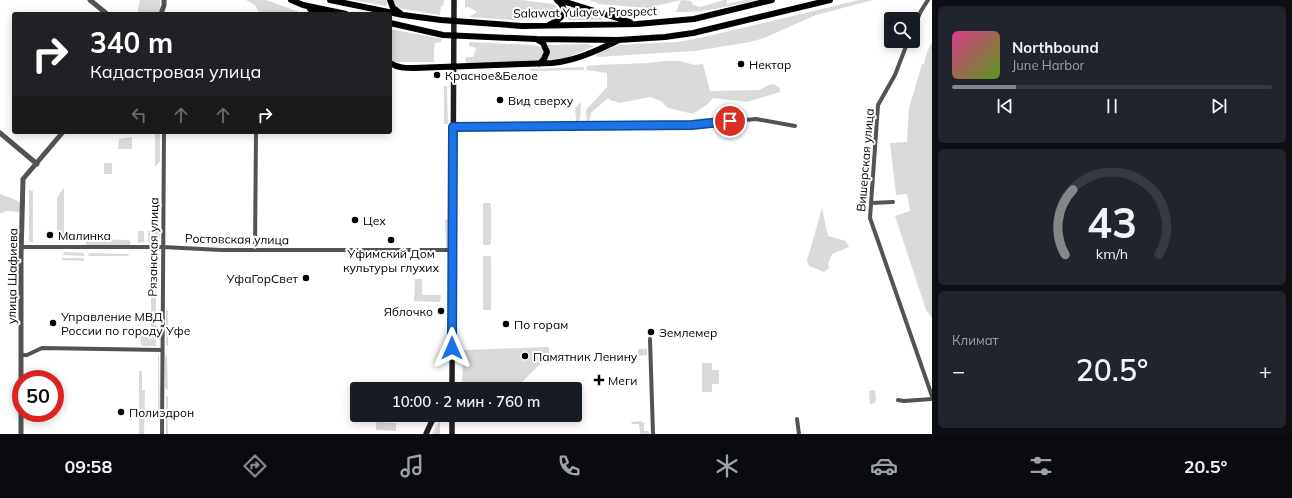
<!DOCTYPE html>
<html lang="ru">
<meta charset="utf-8">
<style>
:root{--surface:#171b24;--page:#20242c;--text:#f1f3f6;--muted:#9ea1a6;--line:#363941;--accent:#858687}
body{margin:0;font-family:Mulish,sans-serif;background:var(--page);color:var(--text);height:100vh;display:flex;flex-direction:column;font-size:15px;white-space:nowrap}
*{box-sizing:border-box;margin:0}
p{font-size:13px;color:var(--muted)}
.icon{flex:none;width:22px;height:22px;fill:none;stroke:currentColor;stroke-width:2;stroke-linecap:round;stroke-linejoin:round}
.map{position:relative;flex:1;overflow:hidden}
.panel{display:flex;flex-direction:column;gap:6px;padding:6px;background:#0d0f14;width:360px}
.panel>*{flex:none}
.guide{position:absolute;left:12px;top:12px;width:380px;height:122px;border-radius:4px;box-shadow:0 2px 10px #0003;background:#202124;color:#fff;overflow:hidden}
.tools{position:absolute;left:884px;top:12px;display:grid;gap:8px}
.tools a{display:grid;place-items:center;width:36px;height:36px;border-radius:4px;background:var(--surface);box-shadow:0 2px 10px #0003;font-size:20px}
.speed{position:absolute;left:12px;top:370px;display:flex;gap:8px;font-size:20px;font-weight:700;text-align:center}
.speed>*{display:grid;place-content:center;width:52px;height:52px;border-radius:50%;background:var(--surface);box-shadow:0 2px 10px #0003;line-height:1}
.speed .limit{border:6px solid #d22;background:#fff;color:#111}
.pin{position:absolute;display:grid;place-items:center;width:34px;height:34px;color:#fff;margin:-17px;border:2px solid #fff;border-radius:50%;box-shadow:0 1px 4px #0007}
.me{position:absolute;width:44px;margin:-22px;rotate:0deg;stroke-linejoin:round;filter:drop-shadow(0 0 3px #0008)}
.turn{display:flex;align-items:center;gap:14px;height:84px;padding:0 12px;font-size:18px}
.turn .icon{width:52px;height:52px;stroke-width:2.5}
.turn b{display:block;font-size:28px;line-height:34px}
.lanes{display:flex;align-items:center;height:38px;padding:0 12px;background:#0003;justify-content:center;gap:20px;direction:ltr}
.lanes .off{opacity:.35}
.big{font-size:30px;font-weight:600;line-height:1.1}
.panel .widget{flex:1;display:flex;flex-direction:column;justify-content:center;gap:6px;min-width:0;padding:0 14px;border-radius:6px;background:var(--page)}
.panel .dial{align-items:center;gap:0}
.dial svg{height:104px;overflow:visible;fill:none;stroke:var(--line);stroke-width:7;stroke-linecap:round;text-anchor:middle}
.dial text{fill:var(--text);stroke:none}
.song{display:flex;align-items:center;gap:12px}
.cover{width:48px;height:48px;border-radius:6px;background:linear-gradient(135deg,hsl(330 70% 55%),hsl(90 70% 35%))}
.played{height:4px;border-radius:2px;background:linear-gradient(90deg,var(--accent) 20%,var(--line) 20%)}
.keys{display:flex;justify-content:space-around;direction:ltr}
.heat{display:flex;justify-content:space-between;align-items:center;font-size:22px;direction:ltr}
.trip{position:absolute;left:350px;top:382px;width:232px;height:40px;border-radius:4px;background:var(--surface);box-shadow:0 2px 10px #0003;font-weight:600;line-height:40px;text-align:center}
.tab-bar{display:flex;height:64px;justify-content:space-around;align-items:center;background:#090b0e;color:var(--muted)}
.tab-bar .icon{width:28px;height:28px}
.tab-bar .selected{color:var(--accent)}
.tab-bar b{font-size:18px;color:var(--text)}
main{display:flex;flex:1;min-height:0}
.map>svg:first-child{display:block}
.green{fill:#dadada}
.lines{fill:none;stroke-linecap:round;stroke-linejoin:round}
.minor{stroke:#535353;stroke-width:4}
.tertiary{stroke:#535353;stroke-width:5}
.secondary{stroke:#202020;stroke-width:5.5}
.primary{stroke:#000;stroke-width:6}
.route-casing{stroke:#114b97;stroke-width:10}
.route{stroke:#1a73e8;stroke-width:7}
.poi-dot{fill:#000;stroke:#fff;stroke-width:1.5}
.labels{text-anchor:middle;dominant-baseline:central;stroke-width:4;stroke-linejoin:round;paint-order:stroke}
.street-label{font-size:12px;fill:#000;stroke:#fff}
.poi-label{font-size:12px;fill:#000;stroke:#fff;text-anchor:start}
</style>
<main>
<div class="map">
<svg width="932" height="434" viewBox="0 0 932 434">
<rect width="100%" height="100%" fill="#fff"/>
<path class="green" d="M140,0H160V10L157,14H137Z
M246,0H266L305,14H265L258,11L255,5Z
M353,0H386L387,4L386,6Z
M392,0H444L443,6H441L440,15L398,8L395,6Z
M465,0H522L553,4L557,7L560,13L558,17L555,19L511,20L469,17L477,12L468,7L465,8Z
M589,0H682L691,1L693,5L700,7L724,0H727V4L746,0H756C729,6 703,13 676,12L681,0L647,8L599,4Z
M859,0H873L816,15L764,38L750,42L695,51L597,57L596,54L599,52L619,45L677,42L704,37Z
M568,6L602,18V20H569L567,18L568,11L566,8Z
M390,29L442,39L441,42L435,43L434,48V62H396L390,60Z
M469,42L533,45L541,47L544,52L543,57L538,62L467,63L465,61L466,57H473L476,48L469,46Z
M932,42V318L926,310L895,216L910,211L907,194L896,195L890,143L907,142L909,108L922,64H924L927,52Z
M586,44L595,46L566,58L547,60L549,53L547,45Z
M665,61H679L695,65L703,64L710,91L759,90L769,85L774,84L780,88V92L747,102L713,98L708,104L693,114L668,108L661,101L650,97L620,103L610,100L608,98L591,113L589,122L587,123L586,110L607,87V73L586,70L587,66C613,63 639,65 665,61Z
M584,67V70L530,71V69Z
M444,86H447L448,124H444Z
M581,102L580,119L577,122L576,121L575,108Z
M155,132H160V161L155,167Z
M132,137V149H118L119,139Z
M104,163H112V174H104Z
M64,187V235H57V198Z
M29,190L33,191V242H29Z
M0,194C6,197 15,198 20,203V212L6,211L3,213H0Z
M483,203H490L491,204V244L489,245H483Z
M822,208L828,236L846,241L849,247L832,254L828,264L829,268L824,272L809,266L807,261Z
M445,219L448,220L447,248H446Z
M160,230V238H154V242H148V231Z
M138,231H144V242L138,243Z
M86,239L129,240L131,243L129,246L86,245Z
M64,252L83,253L85,256L63,255Z
M89,253L128,254L129,256H88Z
M483,256H490L491,258V310H483Z
M62,258H84V261L62,260Z
M151,275H156V346H141L140,336H150L151,334Z
M415,279H422V295H441L440,302L414,301Z
M168,310V346L166,345V311Z
M549,347V355L515,389H462L463,350Z
M639,349H647V355L638,356V350Z
M158,355H159L160,419L158,420Z
M167,355L168,390L165,388V356Z
M702,363H712V370H719V384H712V392H702Z
M139,371H142V390H145L144,434H139Z
M875,390L876,399L875,403L870,404L869,391Z
M168,396V434H166V397Z
M440,420V434H432Z
M642,421L643,423H645L644,425V431H649V434H641L640,433L639,424H632L631,422Z
M376,422L396,423V431L376,430Z"/>
<g class="lines">
<path class="minor" d="M913,29L921,11L928,0
M908,41L895,75L878,105L870,218L932,396
M453,127L691,125L756,119L795,126
M871,203L893,202
M22,247H163L221,250H452
M255,250L256,132
M650,339L653,434
M21,355H27L42,348L162,350
M898,400L904,401L932,399
M797,419L799,434
M162,434L164,132"/>
<path class="tertiary" d="M90,0L107,14
M161,14L164,5V0
M0,133L37,164
M21,434V256L23,179L63,132"/>
<path class="secondary" d="M452,389L454,0
M452,415V434
M426,434L431,423L436,415"/>
<path class="primary" d="M291,0L303,5L346,14
M330,0L403,15L441,20L522,26L637,24L694,19L772,0
M390,0L393,8L400,13
M559,0L630,22
M310,9L320,14
M390,23L443,35L536,39L618,40L665,37L693,33L830,0
M549,25C561,19 571,12 557,0
M536,39L543,43L547,52L544,59L539,64
M390,63C398,68 405,68 414,68L552,63C575,61 596,51 617,41"/>
</g>
<g class="lines">
<defs>
<path id="route" d="M452,348L453,127L692,125L730,121"/>
</defs>
<use href="#route" class="route-casing"/>
<use href="#route" class="route"/>
</g>
<g class="poi-dot">
<circle cx="741" cy="64" r="4"/>
<circle cx="437" cy="75" r="4"/>
<circle cx="500" cy="100" r="4"/>
<circle cx="355" cy="220" r="4"/>
<circle cx="50" cy="235" r="4"/>
<circle cx="391" cy="240" r="4"/>
<circle cx="306" cy="278" r="4"/>
<circle cx="441" cy="311" r="4"/>
<circle cx="53" cy="323" r="4"/>
<circle cx="506" cy="324" r="4"/>
<circle cx="651" cy="332" r="4"/>
<circle cx="525" cy="356" r="4"/>
<path d="M597 374h4v4h4v4h-4v4h-4v-4h-4v-4h4z"/>
<circle cx="121" cy="412" r="4"/>
</g>
<g class="labels">
<g class="street-label">
<text transform="translate(585 12) rotate(-1)">Salawat Yulayev Prospect</text>
<text transform="translate(865 160) rotate(-85)">Вишерская улица</text>
<text transform="translate(237 239) rotate(1)">Ростовская улица</text>
<text transform="translate(153 247) rotate(-89)">Рязанская улица</text>
<text transform="translate(12 276) rotate(-89)">улица Шафиева</text>
</g>
<g class="poi-label">
<text x="749" y="64">Нектар</text>
<text x="445" y="75">Красное&amp;Белое</text>
<text x="508" y="100">Вид сверху</text>
<text x="363" y="220">Цех</text>
<text x="58" y="235">Малинка</text>
<text x="391" y="253" text-anchor="middle">Уфимский Дом<tspan x="391" dy="14">культуры глухих</tspan></text>
<text x="298" y="278" text-anchor="end">УфаГорСвет</text>
<text x="433" y="311" text-anchor="end">Яблочко</text>
<text x="61" y="316">Управление МВД<tspan x="61" dy="14">России по городу Уфе</tspan></text>
<text x="514" y="324">По горам</text>
<text x="659" y="332">Землемер</text>
<text x="533" y="356">Памятник Ленину</text>
<text x="608" y="380">Меги</text>
<text x="129" y="412">Полиэдрон</text>
</g>
</g>
</svg>
<div class="tools">
<a><svg class="icon" aria-label="search" viewBox="0 0 24 24"><circle cx="10" cy="10" r="6"/><path d="M15 15l6 6"/></svg></a>
</div>
<div class="speed"><div class="limit">50</div></div>
<div class="pin" style="left:730px;top:121px;background:#d93025"><svg class="icon" aria-label="arrive" viewBox="0 0 24 24"><path d="M6 21V4h12l-3 4 3 4H6"/></svg></div>
<svg class="me" style="left:452px;top:348px" viewBox="-20 -20 40 40"><path d="M0-17L14 15 0 8-14 15z" fill="#1a73e8" stroke="#fff" stroke-width="4"/></svg>
<div class="trip">10:00 · 2 мин · 760 m</div>
<div class="guide">
<div class="turn"><svg class="icon" aria-label="right" viewBox="0 0 24 24"><path d="M7 20v-9h11M14 6l5 5-5 5"/></svg><div><b>340 m</b>Кадастровая улица</div></div>
<div class="lanes"><svg class="icon off" aria-label="left" viewBox="0 0 24 24"><path d="M17 20v-9H6M10 6l-5 5 5 5"/></svg><svg class="icon off" aria-label="ahead" viewBox="0 0 24 24"><path d="M12 20V5M6 11l6-6 6 6"/></svg><svg class="icon off" aria-label="ahead" viewBox="0 0 24 24"><path d="M12 20V5M6 11l6-6 6 6"/></svg><svg class="icon" aria-label="right" viewBox="0 0 24 24"><path d="M7 20v-9h11M14 6l5 5-5 5"/></svg></div>
</div>
</div>
<section class="panel">
<div class="widget">
<div class="song"><i class="cover"></i><div><b>Northbound</b><p>June Harbor</p></div></div>
<div class="played"></div>
<div class="keys"><svg class="icon" aria-label="previous" viewBox="0 0 24 24"><path d="M18 5L8 12l10 7zM5 5v14"/></svg><svg class="icon" aria-label="pause" viewBox="0 0 24 24"><path d="M8 5v14M16 5v14"/></svg><svg class="icon" aria-label="next" viewBox="0 0 24 24"><path d="M6 5l10 7-10 7zM19 5v14"/></svg></div>
</div>
<div class="widget dial"><svg viewBox="0 0 100 80">
<path d="M14 69A42 42 0 1 1 86 69"/>
<path d="M14 69A42 42 0 0 1 20 19" stroke="#858687"/>
<text x="50" y="56" font-size="32" font-weight="700">43</text>
<text x="50" y="72" font-size="11">km/h</text>
</svg></div>
<div class="widget"><p>Климат</p>
<div class="heat"><a>−</a><b class="big">20.5°</b><a>+</a></div>
</div>
</section>
</main>
<nav class="tab-bar">
<b>09:58</b>
<svg class="icon selected" aria-label="directions" viewBox="0 0 24 24"><path d="M12 3l9 9-9 9-9-9zM9 14v-3h6M13 9l2 2-2 2"/></svg>
<svg class="icon" aria-label="music" viewBox="0 0 24 24"><path d="M9 18V5l10-2v13"/><circle cx="6" cy="18" r="3"/><circle cx="16" cy="16" r="3"/></svg>
<svg class="icon" aria-label="phone" viewBox="0 0 24 24"><path d="M5 4h4l2 5-3 2q2 4 5 5l2-3 5 2v4C11 20 4 13 5 4z"/></svg>
<svg class="icon" aria-label="climate" viewBox="0 0 24 24"><path d="M12 3v18M4 7l16 10M4 17L20 7"/></svg>
<svg class="icon" aria-label="car" viewBox="0 0 24 24"><path d="M5 17H2v-5l4-1 3-4h7l3 4 3 1v5h-3M9 17h6M6 11h13"/><circle cx="7" cy="17" r="2"/><circle cx="17" cy="17" r="2"/></svg>
<svg class="icon" aria-label="filters" viewBox="0 0 24 24"><path d="M4 7h16M4 17h16"/><circle cx="9" cy="7" r="2"/><circle cx="15" cy="17" r="2"/></svg>
<b>20.5°</b>
</nav>
